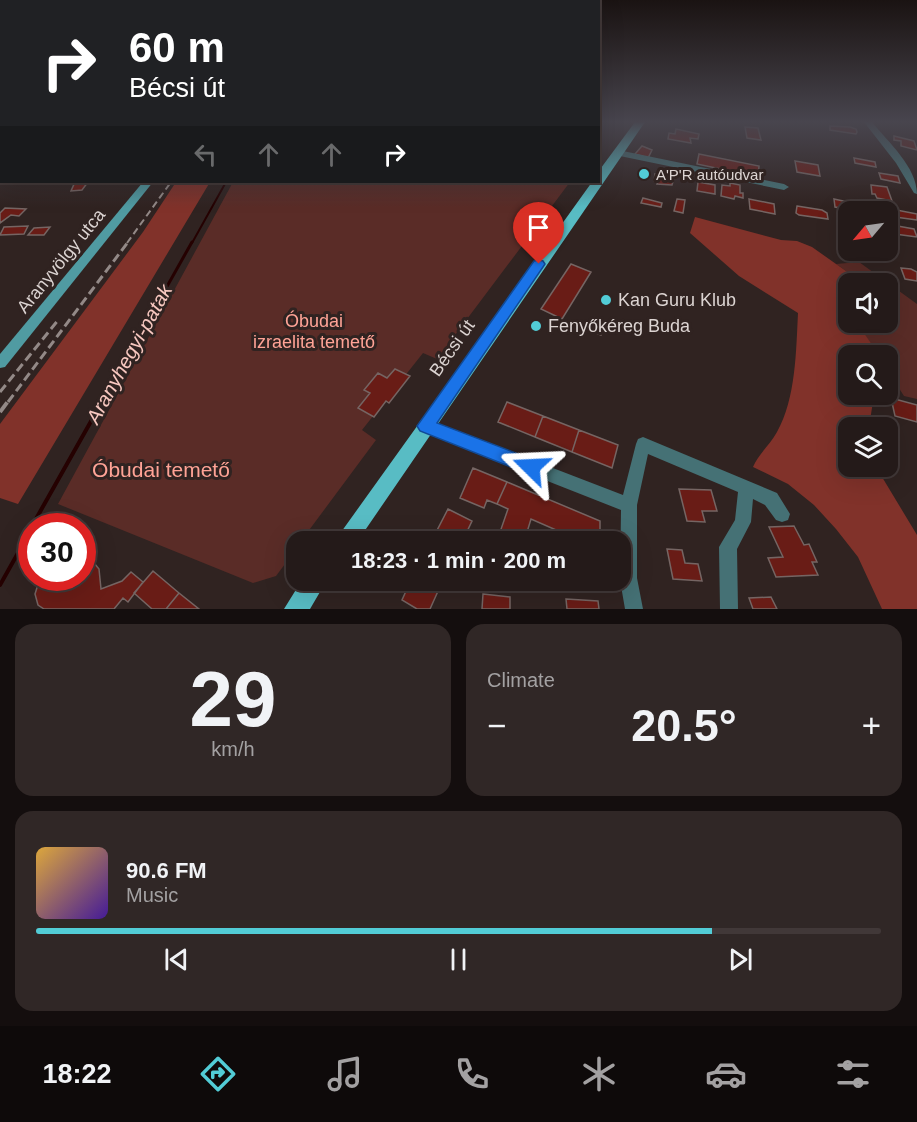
<!DOCTYPE html>
<meta charset="utf-8">
<style>
:root{--surface:#241a19;--page:#302726;--text:#f1f3f6;--muted:#a3a1a2;--line:#413838;--accent:#52ccd6}
body{margin:0;font-family:Arial,sans-serif;background:var(--page);color:var(--text);height:100vh;display:flex;flex-direction:column;font-size:22px;white-space:nowrap}
*{box-sizing:border-box;margin:0}
p{font-size:20px;color:var(--muted)}
.icon{flex:none;width:33px;height:33px;fill:none;stroke:currentColor;stroke-width:2;stroke-linecap:round;stroke-linejoin:round}
.map{position:relative;height:609px;overflow:hidden}
.drawer{display:flex;flex-direction:column;gap:15px;padding:15px;background:#140e0e;flex:1}
.drawer>*{flex:none}
.guide{position:absolute;left:0px;top:0px;width:600px;height:183px;box-shadow:0 6px 24px #0002,0 0 0 2px var(--line);background:#202124;color:#fff;overflow:hidden}
.needle{width:39px;rotate:241deg}
.tools{position:absolute;left:838px;top:201px;display:grid;gap:12px}
.tools a{display:grid;place-items:center;width:60px;height:60px;border-radius:12px;background:var(--surface);box-shadow:0 6px 24px #0002,0 0 0 2px var(--line);font-size:30px}
.speed{position:absolute;left:18px;top:513px;display:flex;gap:12px;font-size:30px;font-weight:700;text-align:center}
.speed>*{display:grid;place-content:center;width:78px;height:78px;border-radius:50%;background:var(--surface);box-shadow:0 6px 24px #0002,0 0 0 2px var(--line);line-height:1}
.speed .limit{border:9px solid #d22;background:#fff;color:#111}
.pin{position:absolute;display:grid;place-items:center;width:51px;height:51px;color:#fff;margin:-62px -26px;border-radius:50% 50% 50% 0;rotate:-45deg;box-shadow:0 0 6px #0007}
.pin .icon{rotate:45deg}
.me{position:absolute;width:66px;margin:-33px;rotate:291deg;stroke-linejoin:round;filter:drop-shadow(0 0 4px #0008)}
.turn{display:flex;align-items:center;gap:21px;height:126px;padding:0 30px;font-size:27px}
.turn .icon{width:78px;height:78px;stroke-width:2.5}
.turn b{display:block;font-size:42px;line-height:51px}
.lanes{display:flex;align-items:center;height:57px;padding:0 30px;background:#0003;justify-content:center;gap:30px;direction:ltr}
.lanes .off{opacity:.35}
.big{font-size:45px;font-weight:700;line-height:1.1}
.drawer .tile{flex:1;display:flex;flex-direction:column;justify-content:center;gap:9px;min-width:0;padding:0 21px;border-radius:18px;background:var(--page)}
.drawer .dial{align-items:center;gap:0}
.dial b{font-size:78px;line-height:1}
.song{display:flex;align-items:center;gap:18px}
.cover{width:72px;height:72px;border-radius:9px;background:linear-gradient(135deg,hsl(40 70% 55%),hsl(260 70% 35%))}
.played{height:6px;border-radius:3px;background:linear-gradient(90deg,var(--accent) 80%,var(--line) 80%)}
.keys{display:flex;justify-content:space-around;direction:ltr}
.heat{display:flex;justify-content:space-between;align-items:center;font-size:33px;direction:ltr}
.drawer .tiles{flex:1;display:grid;gap:15px;grid-template-columns:1fr 1fr}
.tile:last-child{grid-column:span 2}
.trip{position:absolute;left:286px;top:531px;width:345px;height:60px;border-radius:18px;background:var(--surface);box-shadow:0 6px 24px #0002,0 0 0 2px var(--line);font-weight:700;line-height:60px;text-align:center}
.menu{display:flex;height:96px;justify-content:space-around;align-items:center;background:#0e0a0a;color:var(--muted)}
.menu .icon{width:42px;height:42px}
.menu .active{color:var(--accent)}
.menu b{font-size:27px;color:var(--text)}
.map>svg:first-child{display:block}
.green{fill:#5a2c27}
.forest{fill:#81322a}
.lines{fill:none;stroke-linecap:round;stroke-linejoin:round}
.stream-far2{stroke:#250101;stroke-width:2}
.stream-far1{stroke:#250101;stroke-width:3}
.stream{stroke:#250101;stroke-width:4}
.building{fill:#691c16;stroke:#756563;stroke-width:1.5}
.street{fill:#457175;fill-rule:evenodd}
.secondary{fill:#509ba2;fill-rule:evenodd}
.primary{fill:#58bcc4;fill-rule:evenodd}
.rail-far2{stroke:#938987;stroke-width:2;stroke-dasharray:7 4;stroke-linecap:butt}
.rail-far1{stroke:#938987;stroke-width:3;stroke-dasharray:9 4.5;stroke-linecap:butt}
.rail{stroke:#938987;stroke-width:4;stroke-dasharray:12 6;stroke-linecap:butt}
.route{fill:#1a73e8;stroke:#114b97;stroke-width:1.5}
.poi-dot{fill:#52ccd6;stroke:#302321;stroke-width:2}
.labels{text-anchor:middle;dominant-baseline:central;stroke-width:6;stroke-linejoin:round;paint-order:stroke}
.far-poi-label{font-size:15px;fill:#dcd4d2;stroke:#302321;text-anchor:start}
.street-label{font-size:18px;fill:#dcd4d2;stroke:#302321}
.poi-label{font-size:18px;fill:#dcd4d2;stroke:#302321;text-anchor:start}
.park-label{font-size:18px;fill:#ffa396;stroke:#302321}
.water-label{font-size:20px;font-style:italic;fill:#f8c8c0;stroke:#302321}
.near-park-label{font-size:21px;fill:#ffa396;stroke:#302321}
</style>
<div class="map">
<svg width="917" height="609" viewBox="0 0 917 609">
<rect width="100%" height="100%" fill="#302321"/>
<path class="green" d="M233,182H570L437,359L423,353L362,430L376,440L301,541L297,542V548L276,576L253,583L58,504Z
M859,262L917,304V399L904,396L888,371V356L878,355L856,323L888,322V284L863,283L836,264Z"/>
<path class="forest" d="M176,182H210L18,504L0,498V424L143,232Z
M695,217L781,240L797,241L812,247L863,283L849,284V297L840,298L849,311V322L857,323L879,355L849,356V394L874,395L869,427L849,428V466L876,467L917,535V609H882L858,557L836,529L814,505L788,484L753,467C759,453 770,445 777,432C796,398 796,351 798,313L739,276L690,233Z"/>
<g class="lines">
<path class="stream-far2" d="M192,243L226,182"/>
<path class="stream-far1" d="M102,402L192,242"/>
<path class="stream" d="M32,526L103,400
M0,585L32,528"/>
</g>
<path class="building" d="M830,126L850,127L856,129L857,132L856,134L830,130Z
M745,127L758,128L761,140L747,138Z
M676,129L699,134L698,139L690,138L691,143L668,139L669,133L675,134Z
M894,136L914,141L917,150L901,146V141L894,140Z
M642,146L652,150L648,158L635,154Z
M699,154L759,166L758,177L697,164Z
M854,158L875,162L876,167L855,163Z
M795,161L818,165L820,176L797,172Z
M660,173L670,175V177L674,178L672,185L657,184L658,182L654,181L655,174L660,175Z
M879,173L898,176L900,183L881,179Z
M75,182H88L82,190L71,191Z
M698,182L715,185V194L697,191Z
M730,183L740,185V193H743V198L735,196L734,199L721,196L722,185L730,186Z
M871,185L887,187L892,201L877,198L875,194H872Z
M643,198L662,203L661,207L641,203Z
M677,199L685,200L683,213L674,211Z
M749,199L774,204L775,214L750,209Z
M834,199L852,203L854,210L835,207Z
M871,205L917,214V220L888,216V212H873Z
M797,206L822,210L827,213L828,219L799,215L796,213Z
M5,208L26,209L19,216L11,215L0,223V213Z
M892,225L914,229L917,237L895,234Z
M28,226L24,234L0,235L4,227Z
M50,227L44,235H28L34,228Z
M571,264L591,272L562,319L541,309Z
M901,268L911,269L917,272V281L905,279Z
M596,322L605,325L601,335L591,331Z
M395,369L410,376L389,403L386,401L374,417L358,408L370,393L364,390L378,373L387,378Z
M891,398L917,405V422L895,416Z
M507,402L543,416L535,437L498,422Z
M543,416L579,430L572,452L535,437Z
M579,430L618,445L612,468L572,452Z
M473,468L507,482L497,504L487,500L484,508L460,498Z
M507,482L600,521V542H561L563,533L531,519L524,542H514L499,535L508,509L497,504Z
M679,489L711,490L717,511H702L705,522L687,521Z
M448,509L472,521L462,542H431Z
M794,526L804,545L809,544L817,562H812L818,575L776,577L768,558L783,557L769,527Z
M667,549L682,550L685,563L698,564L702,581L673,579Z
M82,555L90,558L99,569L101,589L122,581L131,572L143,582L128,602L123,598L114,609H44L38,605L35,594L40,578H82Z
M153,571L179,593L166,609H152L134,593Z
M411,580H443L430,609H417L402,600Z
M179,593L199,609H166Z
M483,594L510,597V609H482Z
M771,597L777,609H753L749,598Z
M566,599L598,601L599,609H567Z"/>
<g class="lines">
<path class="street" d="M864,122H872C888,142 917,167 917,194L914,193L896,163Z
M618,150L784,184L789,187L784,190L615,155V151Z
M425,419L623,495L636,444L638,439L643,437L777,493L790,514L788,520L782,522L776,520L765,505L753,499L751,522L737,549L738,609H720L719,547L735,520L738,492L648,454L637,505V578L643,609H625L620,580L621,510L420,431L418,426L420,421Z"/>
<path class="secondary" d="M143,182H153L5,367L0,368V354Z"/>
<path class="primary" d="M635,122H645L357,542H334L592,182H598V172Z
M302,580H327L310,609H284Z"/>
<path class="rail-far2" d="M127,243L171,182"/>
<path class="rail-far1" d="M0,392L59,319
M8,402L128,242"/>
<path class="rail" d="M0,412L9,400"/>
</g>
<linearGradient id="sky" x2="0" y2="1"><stop stop-color="#1a1312"/><stop offset="0.59" stop-color="#48454e"/><stop offset="1" stop-color="#48454e" stop-opacity="0"/></linearGradient>
<rect width="917" height="207" fill="url(#sky)"/>
<path class="route" d="M539,260L543,261L545,264L543,267L437,423L537,461L540,467L537,473L531,475L420,431L417,426L534,261Z"/>
<g class="poi-dot">
<circle cx="644" cy="174" r="6"/>
<circle cx="606" cy="300" r="6"/>
<circle cx="536" cy="326" r="6"/>
</g>
<g class="labels">
<g class="far-poi-label">
<text x="656" y="174">A'P'R autóudvar</text>
</g>
<g class="street-label">
<text transform="translate(61 261) rotate(-51)">Aranyvölgy utca</text>
<text transform="translate(452 348) rotate(-55)">Bécsi út</text>
</g>
<g class="poi-label">
<text x="618" y="300">Kan Guru Klub</text>
<text x="548" y="326">Fenyőkéreg Buda</text>
</g>
<g class="park-label">
<text x="314" y="321">Óbudai<tspan x="314" dy="21">izraelita temető</tspan></text>
</g>
<g class="water-label">
<text transform="translate(129 354) rotate(-61)">Aranyhegyi-patak</text>
</g>
<g class="near-park-label">
<text x="161" y="469">Óbudai temető</text>
</g>
</g>
</svg>
<div class="tools">
<a><svg class="needle" viewBox="-14 -14 28 28"><path d="M0-13l5 13h-10z" fill="#e53935"/><path d="M0 13l5-13h-10z" fill="#a3a1a2"/></svg></a>
<a><svg class="icon" aria-label="sound" viewBox="0 0 24 24"><path d="M4 9h4l5-4v14l-5-4H4zM17 9q2 3 0 6"/></svg></a>
<a><svg class="icon" aria-label="search" viewBox="0 0 24 24"><circle cx="10" cy="10" r="6"/><path d="M15 15l6 6"/></svg></a>
<a><svg class="icon" aria-label="layers" viewBox="0 0 24 24"><path d="M12 4l9 5-9 5-9-5zM3 14l9 5 9-5"/></svg></a>
</div>
<div class="speed"><div class="limit">30</div></div>
<div class="pin" style="left:539px;top:264px;background:#d93025"><svg class="icon" aria-label="arrive" viewBox="0 0 24 24"><path d="M6 21V4h12l-3 4 3 4H6"/></svg></div>
<svg class="me" style="left:531px;top:467px" viewBox="-20 -20 40 40"><path d="M0-17L14 15 0 8-14 15z" fill="#1a73e8" stroke="#fff" stroke-width="4"/></svg>
<div class="trip">18:23 · 1 min · 200 m</div>
<div class="guide">
<div class="turn"><svg class="icon" aria-label="right" viewBox="0 0 24 24"><path d="M7 20v-9h11M14 6l5 5-5 5"/></svg><div><b>60 m</b>Bécsi út</div></div>
<div class="lanes"><svg class="icon off" aria-label="left" viewBox="0 0 24 24"><path d="M17 20v-9H6M10 6l-5 5 5 5"/></svg><svg class="icon off" aria-label="ahead" viewBox="0 0 24 24"><path d="M12 20V5M6 11l6-6 6 6"/></svg><svg class="icon off" aria-label="ahead" viewBox="0 0 24 24"><path d="M12 20V5M6 11l6-6 6 6"/></svg><svg class="icon" aria-label="right" viewBox="0 0 24 24"><path d="M7 20v-9h11M14 6l5 5-5 5"/></svg></div>
</div>
</div>
<section class="drawer">
<div class="tiles">
<div class="tile dial"><b>29</b><p>km/h</p></div>
<div class="tile"><p>Climate</p>
<div class="heat"><a>−</a><b class="big">20.5°</b><a>+</a></div>
</div>
<div class="tile">
<div class="song"><i class="cover"></i><div><b>90.6 FM</b><p>Music</p></div></div>
<div class="played"></div>
<div class="keys"><svg class="icon" aria-label="previous" viewBox="0 0 24 24"><path d="M18 5L8 12l10 7zM5 5v14"/></svg><svg class="icon" aria-label="pause" viewBox="0 0 24 24"><path d="M8 5v14M16 5v14"/></svg><svg class="icon" aria-label="next" viewBox="0 0 24 24"><path d="M6 5l10 7-10 7zM19 5v14"/></svg></div>
</div>
</div>
</section>
<nav class="menu">
<b>18:22</b>
<svg class="icon active" aria-label="directions" viewBox="0 0 24 24"><path d="M12 3l9 9-9 9-9-9zM9 14v-3h6M13 9l2 2-2 2"/></svg>
<svg class="icon" aria-label="music" viewBox="0 0 24 24"><path d="M9 18V5l10-2v13"/><circle cx="6" cy="18" r="3"/><circle cx="16" cy="16" r="3"/></svg>
<svg class="icon" aria-label="phone" viewBox="0 0 24 24"><path d="M5 4h4l2 5-3 2q2 4 5 5l2-3 5 2v4C11 20 4 13 5 4z"/></svg>
<svg class="icon" aria-label="climate" viewBox="0 0 24 24"><path d="M12 3v18M4 7l16 10M4 17L20 7"/></svg>
<svg class="icon" aria-label="car" viewBox="0 0 24 24"><path d="M5 17H2v-5l4-1 3-4h7l3 4 3 1v5h-3M9 17h6M6 11h13"/><circle cx="7" cy="17" r="2"/><circle cx="17" cy="17" r="2"/></svg>
<svg class="icon" aria-label="filters" viewBox="0 0 24 24"><path d="M4 7h16M4 17h16"/><circle cx="9" cy="7" r="2"/><circle cx="15" cy="17" r="2"/></svg>
</nav>
